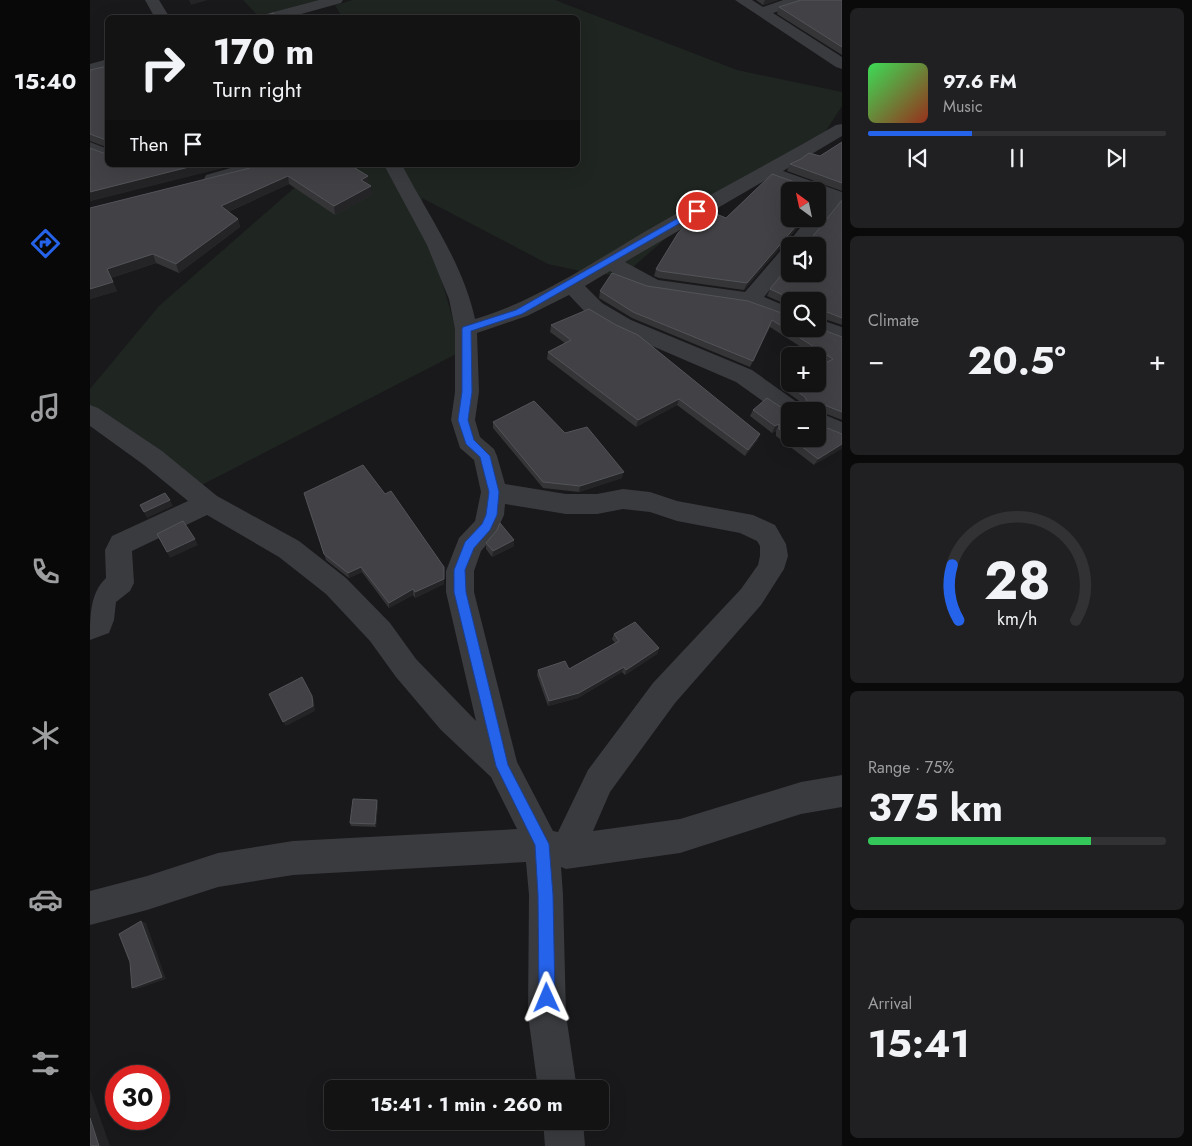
<!DOCTYPE html>
<meta charset="utf-8">
<style>
:root{--surface:#131314;--page:#202022;--text:#f1f3f6;--muted:#9d9ea0;--line:#323234;--accent:#2563eb}
body{margin:0;font-family:Jost,sans-serif;background:var(--page);color:var(--text);height:100vh;display:flex;flex-direction:column;font-size:19px;white-space:nowrap}
*{box-sizing:border-box;margin:0}
p{font-size:16px;color:var(--muted)}
.icon{flex:none;width:28px;height:28px;fill:none;stroke:currentColor;stroke-width:2;stroke-linecap:round;stroke-linejoin:round}
.map{position:relative;flex:1;overflow:hidden}
.details{display:flex;flex-direction:column;gap:8px;padding:8px;background:#0a0a0b;width:350px}
.details>*{flex:none}
.hud{position:absolute;left:15px;top:15px;width:475px;height:152px;border-radius:8px;box-shadow:0 5px 20px #0002,0 0 0 1px var(--line);background:#131314;color:var(--text);overflow:hidden}
.needle{width:32px;rotate:327deg}
.controls{position:absolute;left:691px;top:182px;display:grid;gap:10px}
.controls a{display:grid;place-items:center;width:45px;height:45px;border-radius:8px;background:var(--surface);box-shadow:0 5px 20px #0002,0 0 0 1px var(--line);font-size:25px}
.speed{position:absolute;left:15px;top:1065px;display:flex;gap:10px;font-size:25px;font-weight:700;text-align:center}
.speed>*{display:grid;place-content:center;width:65px;height:65px;border-radius:50%;background:var(--surface);box-shadow:0 5px 20px #0002,0 0 0 1px var(--line);line-height:1}
.speed .limit{border:8px solid #d22;background:#fff;color:#111}
.pin{position:absolute;display:grid;place-items:center;width:42px;height:42px;color:#fff;margin:-21px;border:2px solid #fff;border-radius:50%;box-shadow:0 1px 5px #0007}
.me{position:absolute;width:55px;margin:-28px;rotate:359deg;stroke-linejoin:round;filter:drop-shadow(0 0 4px #0008)}
.turn{display:flex;align-items:center;gap:18px;height:105px;padding:0 25px;font-size:22px}
.turn .icon{width:65px;height:65px;stroke-width:2.5}
.turn b{display:block;font-size:35px;line-height:42px}
.then{display:flex;align-items:center;height:48px;padding:0 25px;background:#0003;gap:10px;font-size:19px}
.big{font-size:38px;font-weight:700;line-height:1.1}
.details .tile{flex:1;display:flex;flex-direction:column;justify-content:center;gap:8px;min-width:0;padding:0 18px;border-radius:8px;background:var(--page)}
.details .dial{align-items:center;gap:0}
.dial svg{height:130px;overflow:visible;fill:none;stroke:var(--line);stroke-width:7;stroke-linecap:round;text-anchor:middle}
.dial text{fill:var(--text);stroke:none}
.song{display:flex;align-items:center;gap:15px}
.cover{width:60px;height:60px;border-radius:8px;background:linear-gradient(135deg,hsl(130 70% 55%),hsl(10 70% 35%))}
.played{height:5px;border-radius:2px;background:linear-gradient(90deg,var(--accent) 35%,var(--line) 35%)}
.keys{display:flex;justify-content:space-around;direction:ltr}
.heat{display:flex;justify-content:space-between;align-items:center;font-size:28px;direction:ltr}
.charge{height:8px;border-radius:4px;background:linear-gradient(90deg,#34c759 75%,var(--line) 0)}
.trip{position:absolute;left:234px;top:1080px;width:285px;height:50px;border-radius:8px;background:var(--surface);box-shadow:0 5px 20px #0002,0 0 0 1px var(--line);font-weight:700;line-height:50px;text-align:center}
main{display:flex;flex:1;min-height:0}
.tab-bar{display:flex;flex-direction:column;width:90px;justify-content:space-around;align-items:center;background:#080808;color:var(--muted)}
.tab-bar .icon{width:35px;height:35px}
.tab-bar .selected{color:var(--accent)}
.tab-bar b{font-size:22px;color:var(--text)}
.map>svg:first-child{display:block}
.green{fill:#1f2520}
.lines{fill:none;stroke-linecap:round;stroke-linejoin:round}
.street{fill:#3a3b3f;fill-rule:evenodd}
.wall{fill:#353538}
.shaded-wall{fill:#242426}
.building{fill:#424246;stroke:#525458}
.route{fill:#2563eb;stroke:#184099}
</style>
<main>
<nav class="tab-bar">
<b>15:40</b>
<svg class="icon selected" aria-label="directions" viewBox="0 0 24 24"><path d="M12 3l9 9-9 9-9-9zM9 14v-3h6M13 9l2 2-2 2"/></svg>
<svg class="icon" aria-label="music" viewBox="0 0 24 24"><path d="M9 18V5l10-2v13"/><circle cx="6" cy="18" r="3"/><circle cx="16" cy="16" r="3"/></svg>
<svg class="icon" aria-label="phone" viewBox="0 0 24 24"><path d="M5 4h4l2 5-3 2q2 4 5 5l2-3 5 2v4C11 20 4 13 5 4z"/></svg>
<svg class="icon" aria-label="climate" viewBox="0 0 24 24"><path d="M12 3v18M4 7l16 10M4 17L20 7"/></svg>
<svg class="icon" aria-label="car" viewBox="0 0 24 24"><path d="M5 17H2v-5l4-1 3-4h7l3 4 3 1v5h-3M9 17h6M6 11h13"/><circle cx="7" cy="17" r="2"/><circle cx="17" cy="17" r="2"/></svg>
<svg class="icon" aria-label="filters" viewBox="0 0 24 24"><path d="M4 7h16M4 17h16"/><circle cx="9" cy="7" r="2"/><circle cx="15" cy="17" r="2"/></svg>
</nav>
<div class="map">
<svg width="752" height="1146" viewBox="0 0 752 1146">
<rect width="100%" height="100%" fill="#19191b"/>
<path class="green" d="M153,0H230L168,16Z
M263,0H465L647,70L752,92V106L724,149L600,217L534,275L504,274L458,264L332,198L339,236L372,351L96,493L0,417V389L69,306L218,176L253,165H488V18L252,17L245,5Z"/>
<g class="lines">
<path class="street" d="M55,0H69L80,18H65Z
M229,0H253L251,3L197,18H170L172,15Z
M645,0H662L673,7L693,0H715L713,3L683,13L752,57V69L746,67Z
M18,59V69L0,74V64Z
M752,124V136L693,171L752,192V205L749,204L716,246H700V265L674,297L700,308V323L656,306L556,291L520,271L495,286L512,303L541,320L662,370L711,405L715,411H700V419L695,417L646,382L525,330L496,313L479,295L437,316L387,333L389,392L385,420L390,437L404,449L407,456L415,484L476,494H507L533,489L560,492L587,501L663,515L685,525L696,544L698,556L694,569L671,605L585,703L520,792L503,831L590,819L711,782L752,775V807L711,814L590,853L476,869L471,867L473,895L476,1015L487,1089H448L438,1015L439,895L436,862L203,875L128,887L57,910L0,925V891L57,876L128,853L203,841L427,829L401,777L351,730L306,677L280,641L236,594L189,557L117,515L42,551L44,583L40,591L26,602L24,620L19,633L0,640C0,616 0,593 16,578L15,550L22,536L98,501L54,465L0,426V405L8,408L72,451L127,496L209,541L256,578L300,623L326,659L386,721L356,592V571L369,538L385,521L391,492L384,460L370,448L361,420L365,392V329L359,299L337,245L294,165H312C338,215 373,263 385,319C449,300 506,260 563,227C624,192 686,160 746,125ZM679,178L714,191H728V196L734,199L728,206V219H717L695,247L693,248L655,292L568,280L535,262ZM415,504L476,514H507L533,509L560,512L587,521L650,533L667,541L670,546V556L668,565L651,589L563,683L498,770L468,832L463,831L427,762L384,592V571L391,551L405,535L414,515Z
M0,142L18,149V161L0,154Z
M151,165H169L162,175L123,185L116,183L114,179L116,175Z
M728,319L752,327V343L720,331L719,329H728Z
M728,412L752,422V441L728,431Z
M453,1121H493L495,1146H455Z"/>
</g>
<path class="wall" d="M666,0H688L673,5Z
M752,0V55L687,14L689,7Z
M0,70L144,165L0,201V148L16,154V147L0,141Z
M752,142V191L697,171L700,164L730,156Z
M160,168L279,184L282,195L245,215L199,184L138,212L148,219L150,227L89,273L66,263L21,278L27,291L0,299V208Z
M682,174L716,186H729L730,191L734,193L731,200L729,202V210L728,214V191H700V219H715L654,290L569,278L564,276L566,269L588,233L603,219L608,221L619,211L636,218Z
M752,200V325L729,317V320L728,324V301H700V306L677,296L680,289L728,246H702L704,241L720,240Z
M557,286L700,316V329L752,337V420L729,411L730,425L752,434L724,465L686,436V431L682,433L660,416L663,410L700,413V439H728V411H703L705,406H713L712,403L694,390L697,384L736,363L728,358V356H725L680,327L660,367L542,318L509,298L510,291Z
M461,325L670,434L667,441L655,456L587,405L546,427L457,359L458,352L475,343L460,332Z
M403,422L532,478L489,492L453,488L403,428Z
M216,499L354,584L325,598L323,595L299,608L272,572L259,578L236,560Z
M424,540V546L402,557L396,549V543Z
M524,634L569,648L567,654L535,675L532,672L488,698L458,706L447,675L448,670L479,669L525,643L522,639Z
M288,804L286,827L261,826L260,823Z"/>
<path class="shaded-wall" d="M99,0H118L101,5Z
M675,0H688L673,5Z
M107,165H144L0,201V192Z
M198,176L199,184L133,214L131,206Z
M278,176L279,185L271,180Z
M281,186L282,195L245,215L244,206Z
M148,219L150,227L89,273L86,264Z
M712,219H715L654,290L657,283Z
M63,254L66,263L21,278L17,269Z
M23,282L27,291L0,299V289Z
M589,399L587,405L546,427L548,420Z
M689,424L686,431L682,433L685,426Z
M670,434L667,441L655,456L658,450Z
M752,444V449L724,465L728,459Z
M534,472L532,478L489,492L490,486Z
M80,500L83,506L57,518L54,512Z
M105,539L108,545L80,558L77,552Z
M424,540V546L402,557L403,551Z
M271,567L272,572L259,578L258,573Z
M354,567V584L325,598V592Z
M323,589V595L299,608V603Z
M569,648L567,654L535,675L536,670Z
M534,667L532,672L488,698L458,706L459,701Z
M222,696L224,700L225,711L196,726L193,722Z
M287,800L288,804L286,827L285,824Z
M51,921L56,923L76,979L47,989L42,988Z
M0,1089L20,1146H9L0,1118Z"/>
<path class="building" d="M711,0H752V47L689,7Z
M183,13L191,18H170Z
M18,66V165H107L0,192V148L16,154V140L0,134V70Z
M752,142V183L700,164L711,159L719,153L730,156Z
M163,165H260L278,176L271,180L281,186L244,206L198,176L131,206L148,219L86,264L63,254L17,269L23,282L0,289V208L160,168Z
M682,174L716,186H729L730,191L734,193L729,199V210H728V191H700V219H712L657,283L570,271L566,269L588,233L603,219L608,221L619,211L636,218Z
M752,200V318L732,310L729,312V320L728,321V301H704V300L680,289L700,264V274H728V246H704V241L720,240Z
M522,273L557,286L658,301L700,316V329H728V328L752,337V412L732,404L729,405L730,425L752,434V444L728,459L702,439H728V411H705V406H719L715,397L697,384L700,382V384H728V367L743,359L682,320L663,361L543,312L510,291Z
M499,309L526,325L548,335L670,434L658,450L589,399L548,420L458,352L481,340L461,325Z
M677,398L700,413V438L689,429V424L685,426L663,410Z
M444,401L475,433L497,427L534,472L490,486L453,482L403,422Z
M273,465L295,494L301,491L354,567V579L325,592L323,589L299,603L271,567L258,573L234,554L214,493Z
M75,493L80,500L54,512L50,505Z
M93,521L105,539L77,552L67,534Z
M410,523L424,540L403,551L396,543L407,530Z
M545,622L569,648L536,670L534,667L489,693L459,701L448,670L475,661L479,669L529,641L524,634Z
M212,677L222,696L223,706L193,722L179,694Z
M263,799L287,800L285,824L260,823Z
M51,921L72,977L42,988L40,962L29,934Z
M0,1118L9,1146H0Z"/>
<path class="route" d="M604,209L611,211L432,314L381,331L382,392L378,420L384,440L400,456L409,492L407,515L400,530L384,548L375,570L376,592L418,765L459,844L463,895L465,998L462,1003L457,1006L452,1003L449,998L448,895L445,845L406,766L364,592V570L375,542L392,524L396,515L399,492L390,457L376,444L368,420L372,392V329L373,327L426,310Z"/>
</svg>
<div class="controls">
<a><svg class="needle" viewBox="-14 -14 28 28"><path d="M0-13l5 13h-10z" fill="#e53935"/><path d="M0 13l5-13h-10z" fill="#9d9ea0"/></svg></a>
<a><svg class="icon" aria-label="sound" viewBox="0 0 24 24"><path d="M4 9h4l5-4v14l-5-4H4zM17 9q2 3 0 6"/></svg></a>
<a><svg class="icon" aria-label="search" viewBox="0 0 24 24"><circle cx="10" cy="10" r="6"/><path d="M15 15l6 6"/></svg></a>
<a>+</a>
<a>−</a>
</div>
<div class="speed"><div class="limit">30</div></div>
<div class="pin" style="left:607px;top:211px;background:#d93025"><svg class="icon" aria-label="arrive" viewBox="0 0 24 24"><path d="M6 21V4h12l-3 4 3 4H6"/></svg></div>
<svg class="me" style="left:457px;top:998px" viewBox="-20 -20 40 40"><path d="M0-17L14 15 0 8-14 15z" fill="#2563eb" stroke="#fff" stroke-width="4"/></svg>
<div class="trip">15:41 · 1 min · 260 m</div>
<div class="hud">
<div class="turn"><svg class="icon" aria-label="right" viewBox="0 0 24 24"><path d="M7 20v-9h11M14 6l5 5-5 5"/></svg><div><b>170 m</b>Turn right</div></div>
<div class="then">Then<svg class="icon" aria-label="arrive" viewBox="0 0 24 24"><path d="M6 21V4h12l-3 4 3 4H6"/></svg></div>
</div>
</div>
<section class="details">
<div class="tile">
<div class="song"><i class="cover"></i><div><b>97.6 FM</b><p>Music</p></div></div>
<div class="played"></div>
<div class="keys"><svg class="icon" aria-label="previous" viewBox="0 0 24 24"><path d="M18 5L8 12l10 7zM5 5v14"/></svg><svg class="icon" aria-label="pause" viewBox="0 0 24 24"><path d="M8 5v14M16 5v14"/></svg><svg class="icon" aria-label="next" viewBox="0 0 24 24"><path d="M6 5l10 7-10 7zM19 5v14"/></svg></div>
</div>
<div class="tile"><p>Climate</p>
<div class="heat"><a>−</a><b class="big">20.5°</b><a>+</a></div>
</div>
<div class="tile dial"><svg viewBox="0 0 100 80">
<path d="M14 69A42 42 0 1 1 86 69"/>
<path d="M14 69A42 42 0 0 1 10 35" stroke="#2563eb"/>
<text x="50" y="56" font-size="32" font-weight="700">28</text>
<text x="50" y="72" font-size="11">km/h</text>
</svg></div>
<div class="tile"><p>Range · 75%</p><b class="big">375 km</b><div class="charge"></div></div>
<div class="tile"><p>Arrival</p><b class="big">15:41</b></div>
</section>
</main>
